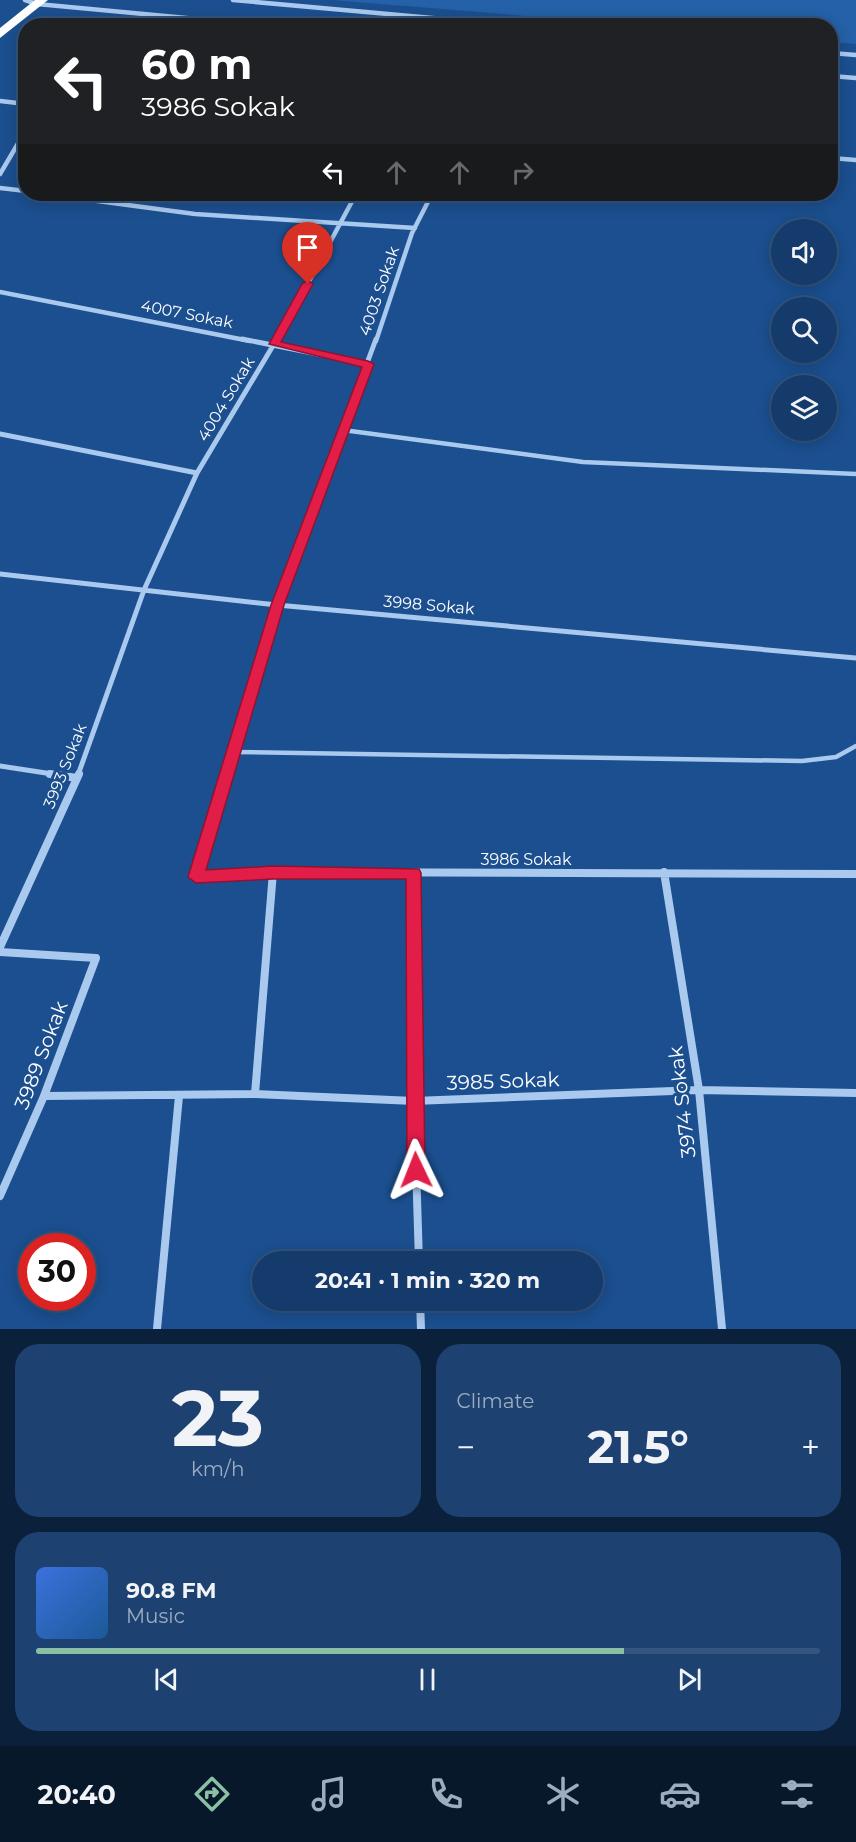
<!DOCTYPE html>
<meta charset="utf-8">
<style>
:root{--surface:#143b6b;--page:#1d4271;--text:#f1f3f6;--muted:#9dadc1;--line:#33557e;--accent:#8abfa5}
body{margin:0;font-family:Montserrat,sans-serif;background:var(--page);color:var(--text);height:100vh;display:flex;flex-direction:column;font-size:22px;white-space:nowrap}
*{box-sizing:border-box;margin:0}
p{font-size:20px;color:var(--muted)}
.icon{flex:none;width:33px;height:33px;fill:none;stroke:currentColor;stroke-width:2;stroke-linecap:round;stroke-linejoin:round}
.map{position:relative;height:1329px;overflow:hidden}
.drawer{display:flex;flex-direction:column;gap:15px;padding:15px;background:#0b203b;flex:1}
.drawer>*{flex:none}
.guide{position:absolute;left:18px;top:18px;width:820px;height:183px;border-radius:24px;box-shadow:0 3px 15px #0003,0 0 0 2px var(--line);background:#202124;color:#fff;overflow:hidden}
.buttons{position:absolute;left:771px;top:219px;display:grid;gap:12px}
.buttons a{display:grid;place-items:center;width:66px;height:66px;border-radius:50%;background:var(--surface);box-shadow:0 3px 15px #0003,0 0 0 2px var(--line);font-size:30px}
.speed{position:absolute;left:18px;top:1233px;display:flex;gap:12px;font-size:30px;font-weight:700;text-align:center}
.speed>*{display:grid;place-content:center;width:78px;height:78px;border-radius:50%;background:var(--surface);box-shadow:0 3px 15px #0003,0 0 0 2px var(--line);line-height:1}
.speed .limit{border:9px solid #d22;background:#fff;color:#111}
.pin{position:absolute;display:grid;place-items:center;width:51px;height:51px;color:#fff;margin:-62px -26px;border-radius:50% 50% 50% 0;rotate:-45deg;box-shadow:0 0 6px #0007}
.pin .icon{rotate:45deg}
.me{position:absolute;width:66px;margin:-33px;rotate:358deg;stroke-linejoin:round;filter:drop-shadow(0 0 4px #0008)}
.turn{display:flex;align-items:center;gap:21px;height:126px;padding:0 24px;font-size:27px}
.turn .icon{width:78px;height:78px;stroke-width:2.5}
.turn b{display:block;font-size:42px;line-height:51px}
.lanes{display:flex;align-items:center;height:57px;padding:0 24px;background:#0003;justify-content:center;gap:30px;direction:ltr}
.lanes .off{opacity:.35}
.big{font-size:45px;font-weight:700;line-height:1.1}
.drawer .widget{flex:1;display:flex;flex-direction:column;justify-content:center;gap:9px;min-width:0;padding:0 21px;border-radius:24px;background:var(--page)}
.drawer .dial{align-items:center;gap:0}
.dial b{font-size:78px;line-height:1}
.song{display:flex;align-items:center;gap:18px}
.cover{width:72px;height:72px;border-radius:9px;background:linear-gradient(135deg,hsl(220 70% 55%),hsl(210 70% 35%))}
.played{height:6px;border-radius:3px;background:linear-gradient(90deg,var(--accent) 75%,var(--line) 75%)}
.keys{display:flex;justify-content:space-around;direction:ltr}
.heat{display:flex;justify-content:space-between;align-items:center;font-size:33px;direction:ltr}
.drawer .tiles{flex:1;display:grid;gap:15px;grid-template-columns:1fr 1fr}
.widget:last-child{grid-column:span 2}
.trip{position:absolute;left:252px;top:1251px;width:351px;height:60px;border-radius:30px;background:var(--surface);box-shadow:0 3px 15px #0003,0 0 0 2px var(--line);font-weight:700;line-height:60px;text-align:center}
.tab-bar{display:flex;height:96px;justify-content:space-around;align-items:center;background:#08182b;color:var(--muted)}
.tab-bar .icon{width:42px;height:42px}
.tab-bar .current{color:var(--accent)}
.tab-bar b{font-size:27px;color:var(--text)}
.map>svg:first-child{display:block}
.green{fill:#2461a8}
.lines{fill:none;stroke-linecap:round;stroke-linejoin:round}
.lane{stroke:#a9c9ee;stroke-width:4.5}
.street-far2{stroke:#a9c9ee;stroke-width:4.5}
.street-far1{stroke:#a9c9ee;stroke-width:5}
.street{stroke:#a9c9ee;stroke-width:8}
.highway{fill:#fff;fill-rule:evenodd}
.route{fill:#e11d48;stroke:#92132f;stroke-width:1.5}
.labels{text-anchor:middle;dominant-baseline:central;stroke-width:6;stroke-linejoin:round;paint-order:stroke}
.street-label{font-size:16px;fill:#fff;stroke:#1b4f8f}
.near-street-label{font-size:20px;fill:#fff;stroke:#1b4f8f}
</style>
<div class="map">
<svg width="856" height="1329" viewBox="0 0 856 1329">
<rect width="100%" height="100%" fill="#1b4f8f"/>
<path class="green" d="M331,0H856V44L831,42V26L637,25Z"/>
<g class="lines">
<path class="lane" d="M343,430L583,462L856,474
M233,752L802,761L836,757L856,746"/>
<path class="street-far2" d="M25,0L37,4L272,26
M233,0L520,26
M831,53L856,55
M831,76L856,78
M0,101L26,104
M831,158L856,160
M0,174L26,130
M0,188L26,191
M45,194L195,214L415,228
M0,292L250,341
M277,341L356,194
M376,341L412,233L432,194"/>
<path class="street-far1" d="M242,339L368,364
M0,434L197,473
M0,574L277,605L856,658
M0,766L59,775
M78,775L144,590L197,473L277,339
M226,775L277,605L376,339"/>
<path class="street" d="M50,774L77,778
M227,774L196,877L273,872L856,874
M664,872L699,1090L722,1329
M414,873V1101L419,1262
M0,947L79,774
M0,952L96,958L44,1096L0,1196
M255,1094L273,872
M44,1096L255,1094L414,1101L699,1090L856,1093
M420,1300L421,1329
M157,1329L179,1096"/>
<path class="highway" d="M35,0H48L0,38V28Z"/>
</g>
<path class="route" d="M308,280L313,284L281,342L368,361L374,364L284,605L206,870L273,866L419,869L421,873L425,1170L422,1175L416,1178L410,1175L407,1170L406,879H273L196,883L188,877L271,605L362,367L269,344L302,284Z"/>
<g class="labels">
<g class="street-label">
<text transform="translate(379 291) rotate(-71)">4003 Sokak</text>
<text transform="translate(187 314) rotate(11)">4007 Sokak</text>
<text transform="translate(226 399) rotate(-59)">4004 Sokak</text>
<text transform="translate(429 605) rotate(5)">3998 Sokak</text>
<text transform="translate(65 766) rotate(-68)">3993 Sokak</text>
<text x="526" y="859">3986 Sokak</text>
</g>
<g class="near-street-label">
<text transform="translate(41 1055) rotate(-69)">3989 Sokak</text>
<text transform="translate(503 1081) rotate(-2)">3985 Sokak</text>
<text transform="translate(682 1102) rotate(-97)">3974 Sokak</text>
</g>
</g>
</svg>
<div class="buttons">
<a><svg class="icon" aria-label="sound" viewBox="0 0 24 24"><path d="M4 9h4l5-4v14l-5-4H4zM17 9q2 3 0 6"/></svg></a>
<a><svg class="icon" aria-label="search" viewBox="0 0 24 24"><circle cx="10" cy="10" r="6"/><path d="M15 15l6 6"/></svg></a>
<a><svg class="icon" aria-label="layers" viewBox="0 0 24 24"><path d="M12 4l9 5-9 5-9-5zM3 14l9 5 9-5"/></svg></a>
</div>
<div class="speed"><div class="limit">30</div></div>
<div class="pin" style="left:308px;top:284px;background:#d93025"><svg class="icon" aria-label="arrive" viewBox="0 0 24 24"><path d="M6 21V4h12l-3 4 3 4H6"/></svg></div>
<svg class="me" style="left:416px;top:1170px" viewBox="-20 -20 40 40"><path d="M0-17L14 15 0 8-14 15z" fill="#e11d48" stroke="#fff" stroke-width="4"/></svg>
<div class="trip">20:41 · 1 min · 320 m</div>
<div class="guide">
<div class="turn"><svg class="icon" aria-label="left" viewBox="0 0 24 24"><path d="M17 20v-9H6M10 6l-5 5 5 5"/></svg><div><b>60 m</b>3986 Sokak</div></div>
<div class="lanes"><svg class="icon" aria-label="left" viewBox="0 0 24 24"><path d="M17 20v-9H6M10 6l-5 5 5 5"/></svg><svg class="icon off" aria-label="ahead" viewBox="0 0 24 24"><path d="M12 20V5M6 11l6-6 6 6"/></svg><svg class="icon off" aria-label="ahead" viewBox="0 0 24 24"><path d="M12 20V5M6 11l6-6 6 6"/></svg><svg class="icon off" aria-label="right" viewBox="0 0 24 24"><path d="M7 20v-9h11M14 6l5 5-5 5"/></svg></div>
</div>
</div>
<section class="drawer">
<div class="tiles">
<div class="widget dial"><b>23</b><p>km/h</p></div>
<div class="widget"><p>Climate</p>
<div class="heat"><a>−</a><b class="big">21.5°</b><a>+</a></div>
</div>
<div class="widget">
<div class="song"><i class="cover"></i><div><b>90.8 FM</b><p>Music</p></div></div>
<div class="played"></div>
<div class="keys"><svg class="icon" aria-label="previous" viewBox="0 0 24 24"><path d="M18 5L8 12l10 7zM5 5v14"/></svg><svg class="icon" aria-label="pause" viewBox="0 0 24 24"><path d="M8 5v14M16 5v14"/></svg><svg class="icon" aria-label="next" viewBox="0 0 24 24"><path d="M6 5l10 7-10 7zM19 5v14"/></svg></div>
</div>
</div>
</section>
<nav class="tab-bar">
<b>20:40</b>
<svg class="icon current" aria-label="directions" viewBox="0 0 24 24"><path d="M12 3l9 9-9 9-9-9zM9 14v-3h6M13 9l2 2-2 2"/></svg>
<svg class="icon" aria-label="music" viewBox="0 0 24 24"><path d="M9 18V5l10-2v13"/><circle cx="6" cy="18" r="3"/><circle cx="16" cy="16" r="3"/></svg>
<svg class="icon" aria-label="phone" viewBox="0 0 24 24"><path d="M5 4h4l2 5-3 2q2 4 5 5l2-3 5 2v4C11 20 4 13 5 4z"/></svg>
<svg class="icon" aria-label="climate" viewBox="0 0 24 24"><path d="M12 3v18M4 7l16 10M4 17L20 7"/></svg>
<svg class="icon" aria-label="car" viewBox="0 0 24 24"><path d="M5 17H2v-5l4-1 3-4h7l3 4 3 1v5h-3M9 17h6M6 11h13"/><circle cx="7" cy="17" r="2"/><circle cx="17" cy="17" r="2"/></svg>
<svg class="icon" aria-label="filters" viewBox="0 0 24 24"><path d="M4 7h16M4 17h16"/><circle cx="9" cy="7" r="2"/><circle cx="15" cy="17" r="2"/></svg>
</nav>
